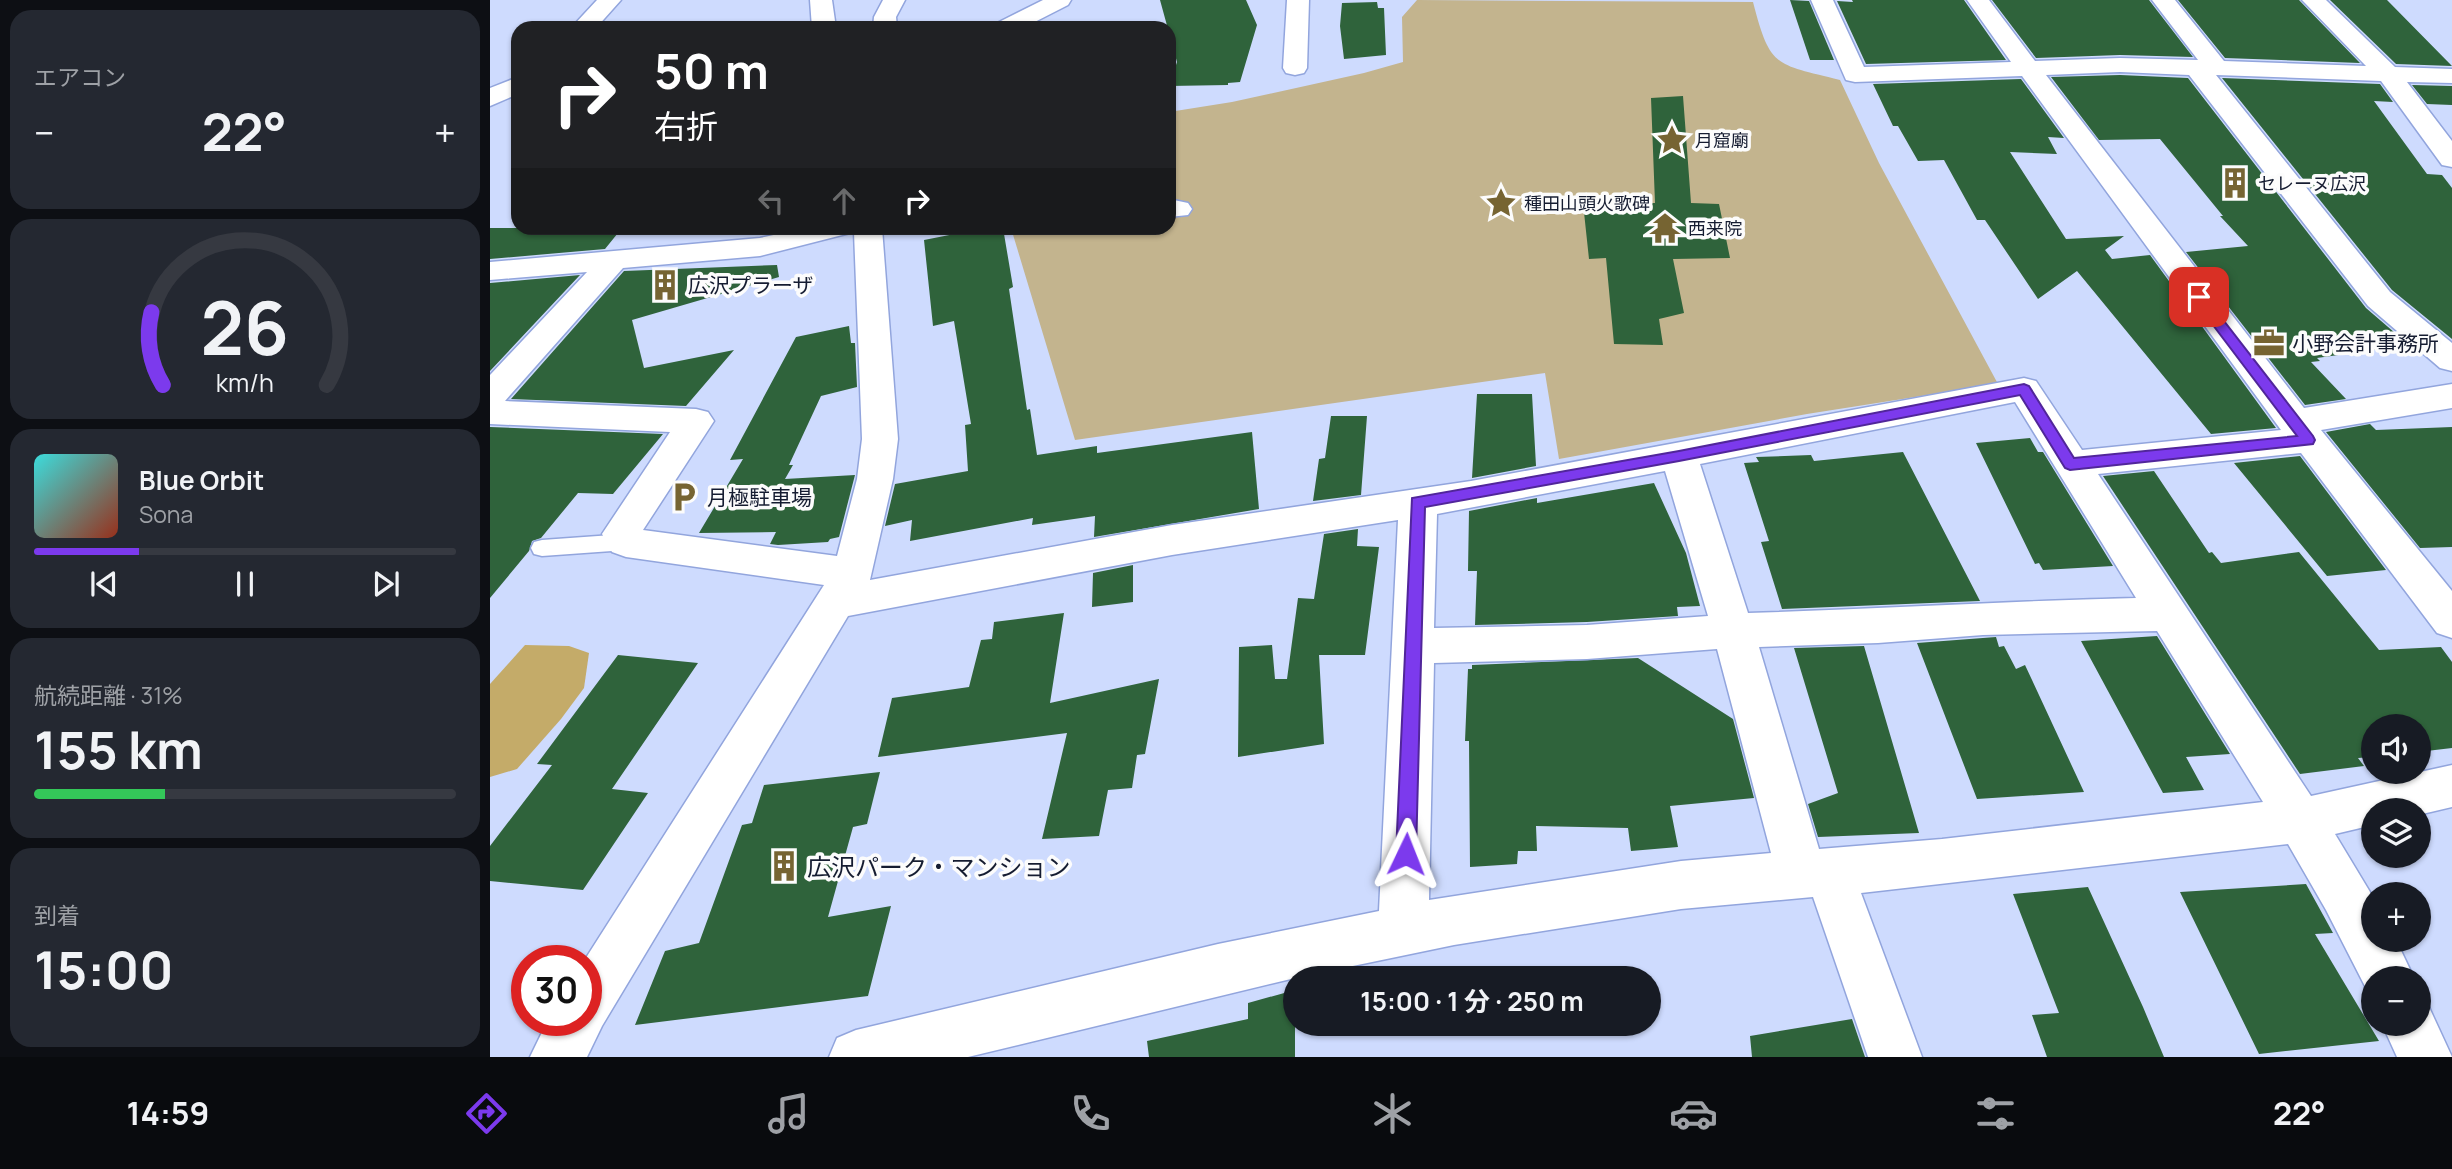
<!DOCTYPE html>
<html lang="ja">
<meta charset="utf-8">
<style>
:root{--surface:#171b24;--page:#242831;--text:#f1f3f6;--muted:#9ea1a6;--line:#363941;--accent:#7c3aed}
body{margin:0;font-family:Manrope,"Noto Sans JP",sans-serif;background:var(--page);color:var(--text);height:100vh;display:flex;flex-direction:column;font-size:26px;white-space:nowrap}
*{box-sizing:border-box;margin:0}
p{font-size:23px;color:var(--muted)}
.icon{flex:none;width:38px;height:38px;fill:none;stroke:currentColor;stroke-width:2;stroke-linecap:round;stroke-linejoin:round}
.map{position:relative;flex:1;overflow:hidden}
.sheet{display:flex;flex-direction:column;gap:10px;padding:10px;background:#0d0f14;width:490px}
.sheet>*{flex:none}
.guide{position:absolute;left:21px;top:21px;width:665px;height:214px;border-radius:21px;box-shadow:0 2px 5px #0004;background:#202124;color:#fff;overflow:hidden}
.fabs{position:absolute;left:1871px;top:714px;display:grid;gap:14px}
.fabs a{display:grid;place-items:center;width:70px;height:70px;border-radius:50%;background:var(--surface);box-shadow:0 2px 5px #0004;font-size:35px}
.speed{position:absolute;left:21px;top:945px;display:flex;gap:14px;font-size:35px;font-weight:700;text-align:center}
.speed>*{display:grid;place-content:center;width:91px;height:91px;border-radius:50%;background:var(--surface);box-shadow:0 2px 5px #0004;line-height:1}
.speed .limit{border:10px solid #d22;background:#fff;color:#111}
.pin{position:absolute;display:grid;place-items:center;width:60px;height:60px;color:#fff;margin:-30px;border-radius:14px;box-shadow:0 4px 10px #0006}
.me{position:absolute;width:77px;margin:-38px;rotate:2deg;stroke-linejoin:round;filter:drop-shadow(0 0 5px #0008)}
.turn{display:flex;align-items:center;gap:24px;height:147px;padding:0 28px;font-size:32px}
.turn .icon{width:91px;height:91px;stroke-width:2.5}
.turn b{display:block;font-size:49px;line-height:60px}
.lanes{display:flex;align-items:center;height:66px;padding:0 28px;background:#0003;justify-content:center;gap:35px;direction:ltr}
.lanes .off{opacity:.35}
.big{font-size:52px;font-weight:700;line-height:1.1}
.sheet .tile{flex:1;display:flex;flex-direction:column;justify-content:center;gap:10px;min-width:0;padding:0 24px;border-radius:21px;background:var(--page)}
.sheet .dial{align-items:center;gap:0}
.dial svg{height:182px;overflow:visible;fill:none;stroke:var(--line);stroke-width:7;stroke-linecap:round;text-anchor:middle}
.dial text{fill:var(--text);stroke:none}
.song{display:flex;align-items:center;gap:21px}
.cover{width:84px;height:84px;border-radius:10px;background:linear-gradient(135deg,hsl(180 70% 55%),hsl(10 70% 35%))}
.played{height:7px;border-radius:4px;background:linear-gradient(90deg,var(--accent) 25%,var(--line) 25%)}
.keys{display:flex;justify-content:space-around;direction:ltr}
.heat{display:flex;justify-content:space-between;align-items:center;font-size:38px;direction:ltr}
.charge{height:10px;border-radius:5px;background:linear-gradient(90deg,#34c759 31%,var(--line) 0)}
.trip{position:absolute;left:793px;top:966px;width:378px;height:70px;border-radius:35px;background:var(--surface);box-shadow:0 2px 5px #0004;font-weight:700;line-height:70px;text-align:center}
.tab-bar{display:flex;height:112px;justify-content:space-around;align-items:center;background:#090b0e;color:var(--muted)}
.tab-bar .icon{width:49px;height:49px}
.tab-bar .current{color:var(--accent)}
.tab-bar b{font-size:32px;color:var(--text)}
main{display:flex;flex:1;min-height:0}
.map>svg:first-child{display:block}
.green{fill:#c3b48e}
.forest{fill:#c4ab69}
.building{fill:#2f633b}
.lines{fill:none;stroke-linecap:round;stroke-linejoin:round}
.service-casing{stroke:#92a5dd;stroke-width:3}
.minor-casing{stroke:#92a5dd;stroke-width:3}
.service{fill:#fff;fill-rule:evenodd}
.minor{fill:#fff;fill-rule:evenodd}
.route{fill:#7c3aed;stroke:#51269a;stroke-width:2}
.labels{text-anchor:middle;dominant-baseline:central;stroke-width:7;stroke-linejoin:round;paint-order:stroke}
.far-poi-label{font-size:18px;fill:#151c31;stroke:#fcfcfc;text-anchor:start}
.poi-label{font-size:21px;fill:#151c31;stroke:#fcfcfc;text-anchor:start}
.near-poi-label{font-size:24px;fill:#151c31;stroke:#fcfcfc;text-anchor:start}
</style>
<main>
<section class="sheet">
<div class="tile"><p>エアコン</p>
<div class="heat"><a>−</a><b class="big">22°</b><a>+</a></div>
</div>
<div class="tile dial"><svg viewBox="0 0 100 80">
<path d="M14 69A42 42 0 1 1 86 69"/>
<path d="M14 69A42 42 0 0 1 9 37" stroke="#7c3aed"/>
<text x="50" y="56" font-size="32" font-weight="700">26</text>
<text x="50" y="72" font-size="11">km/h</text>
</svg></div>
<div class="tile">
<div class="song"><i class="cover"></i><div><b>Blue Orbit</b><p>Sona</p></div></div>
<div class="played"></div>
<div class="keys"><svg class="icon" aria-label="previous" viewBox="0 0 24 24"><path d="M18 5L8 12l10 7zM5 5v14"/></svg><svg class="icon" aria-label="pause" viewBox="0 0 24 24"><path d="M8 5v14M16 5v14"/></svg><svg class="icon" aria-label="next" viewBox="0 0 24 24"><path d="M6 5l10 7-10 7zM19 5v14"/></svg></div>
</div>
<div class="tile"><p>航続距離 · 31%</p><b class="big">155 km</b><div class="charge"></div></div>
<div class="tile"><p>到着</p><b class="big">15:00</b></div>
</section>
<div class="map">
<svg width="1962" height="1057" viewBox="0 0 1962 1057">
<rect width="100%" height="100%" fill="#cedbfe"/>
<path class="green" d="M927,0L1263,2C1280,68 1285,64 1350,80L1389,163L1508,384L1317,414L1069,459L1055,373L585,440L521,228H679V112L742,102L874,73L913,62L912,17Z"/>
<path class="forest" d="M35,645L79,646L99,653L94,688L71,719L27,769L0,777V684Z"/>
<path class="building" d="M670,0H756L767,25L750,82L738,83V85L679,86L687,62Z
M1300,0L1319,1L1344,60H1320Z
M1362,0H1474L1516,60L1376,64L1347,1L1363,2Z
M1502,0H1659L1703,57L1630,55L1546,58Z
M1688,0H1809L1870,63L1735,58Z
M1840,0H1897L1962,66L1906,64Z
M887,2L888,8H894L896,55L854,59L850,26L852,3Z
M1630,75L1698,78L1876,308L1919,345L1827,358L1830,361L1821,362L1856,399L1815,405L1696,252L1758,246L1730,216H1733L1670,139L1609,140L1561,77Z
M1732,78L1890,84L1903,102L1884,101L1937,174L1952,175L1962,188V339L1902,290Z
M1531,79L1574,138L1558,137L1567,154L1520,152L1576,239L1634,236L1615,250L1622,259L1660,255L1786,428L1721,434L1587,271L1548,299L1495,220H1487L1454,160L1428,161L1408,126H1403L1383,84Z
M1922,85L1962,86V105L1937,104Z
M1193,96L1201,203L1229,204L1240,258L1183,259L1194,313L1169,319L1173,345L1124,344L1116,258L1099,259L1093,203H1165L1161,98Z
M0,228H132L115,249L0,259Z
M495,228H513L523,287L519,289L537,410L540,409L547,455L607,446V453L762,432L769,509L604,537L605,516L542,525L543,518L420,541L422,520L395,526L405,484L478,471L475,425L481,424L464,321L443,326L434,240Z
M287,265L289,277L142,320L154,368L244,350L196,406L21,399L134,271Z
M90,275L0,371V283Z
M359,326L361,343H365L367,387L331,396L299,465H303L295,479L365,475L349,537L340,539L338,542L288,545L280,544L286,532L209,533L253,459L240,460L306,337Z
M987,394H1042L1046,466L982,478Z
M841,416H877L871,495L823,501L829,459L835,458Z
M1880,424L1886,430L1962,427V547L1930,548L1836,432Z
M0,427L173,434L123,494L88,493L51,538L42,541L39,551L0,598Z
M1540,438L1548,452H1553L1623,566L1553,570L1549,563L1545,564L1486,443Z
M1413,452L1490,601L1292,609L1271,542L1279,541L1254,463L1269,462L1266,457L1321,455L1324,461Z
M1810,456L1896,570L1837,576L1744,463Z
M1664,471L1719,553L1722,552L1731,563L1809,552L1889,650L1951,647L1962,662V748L1928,752V726H1883V757L1868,758L1874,766L1810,774L1613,476Z
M1164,483L1196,553L1210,606L1187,607L1188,616L1097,622L985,625L987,571H978L979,511L1047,498V503Z
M868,529L867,546L889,547L875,655H829L834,744L748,757L749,647L782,645L785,679H797L808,598L824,599L834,534Z
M643,565V602L602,607L603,573Z
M574,613L560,703L669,679L655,754L647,755L642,788L618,790L609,836L552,839L577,733L388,757L402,698L479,687L491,640L502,639L504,622Z
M1667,636L1740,754L1696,757L1714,790L1673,793L1591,641Z
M1506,637L1509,647L1514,646L1526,669L1535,665L1594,792L1487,799L1427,643Z
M1374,646L1429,833L1328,837L1318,804L1348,793L1304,648Z
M128,655L208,663L122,789L158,793L93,890L0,881V846L62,765L47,764Z
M1148,658L1243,719L1264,798L1180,806L1188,847L1141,851L1138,828L1046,826L1047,851H1028L1027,864L980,867L979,741H975L978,669H982V665Z
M390,772L377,824L363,827L338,917L401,906L378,996L145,1025L175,951L209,943L252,825L262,823L274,785Z
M1816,884L1843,933L1825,934L1889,1041L1769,1054L1690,892Z
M1598,887L1653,1007L1674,1057H1557L1542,1015L1569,1013L1523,894Z
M805,990V1057H659L657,1041L758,1019V1003Z
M1362,1019L1375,1057H1262L1260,1036Z"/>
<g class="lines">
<defs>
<path id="service" d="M136,534L144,536L147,542L144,548L136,550L52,556L44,554L41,548L44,542L52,540Z"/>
<path id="minor" d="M107,0H131L106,28H81Z
M320,0H342L346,28H322Z
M393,0H415L406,17L407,28H383L384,17Z
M553,0H581L578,5L533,28H503L507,23Z
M797,0H819L817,68L814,73L805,75L796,73L793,68Z
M1321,0H1343L1374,67L1521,62L1477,0H1499L1545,61L1630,58L1708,60L1662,0H1685L1734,61L1876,66L1812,0H1836L1905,67L1962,69V83L1917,82L1962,141V167L1952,165L1891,81L1726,75L1900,292L1962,343V371L1950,368L1878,306L1699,75L1630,72L1556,75L1814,408L1962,384V408L1831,430L1962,591V638L1947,633L1811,453L1608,474L1821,796L1962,765V807L1928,815V810H1883V825L1845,834L1883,897V940H1906L1924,978H1883V998L1880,996L1836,910L1798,844L1371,893L1432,1057H1378L1323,897L1191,909L964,945L805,978L478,1057H339L347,1038L366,1030L728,944L889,911L908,520L682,555L358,616L112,1026L97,1057H40L58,1020H96V961H94L334,585L136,557L122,552L112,534L180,432L0,424V375L97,272L0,280V262L270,238L316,228H392L408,439L403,479L380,580L682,525L981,481L1534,378L1546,381L1592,450L1791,430L1532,76L1365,82L1356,80ZM364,232L372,439L367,479L347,556L153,530L224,421L218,412L206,409L15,401L133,268L270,256ZM1525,402L1646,598C1517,601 1388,609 1258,613L1210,464ZM1175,471L1218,616L1097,625L944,628L947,514ZM1667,631L1773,802L1452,839L1329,849L1269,647L1388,643L1493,635ZM1227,649L1281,853L1191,861L939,900L944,663L1097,659Z
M28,77V94L0,106V88Z
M679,199L698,203L702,209L698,215L679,217Z
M1928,1001L1938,1005L1962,1057H1907L1892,1024H1928Z"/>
</defs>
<use href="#service" class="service-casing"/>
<use href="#minor" class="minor-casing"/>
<use href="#service" class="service"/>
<use href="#minor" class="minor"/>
</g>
<path class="route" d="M1709,293L1713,294L1823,436L1825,440L1823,444L1580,470L1575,468L1530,395L1189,461L935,507L926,854L923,860L916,863L909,860L906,854L922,498L1189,451L1534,384L1539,386L1584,458L1807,436L1704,300V294Z"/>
<defs>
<symbol id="sight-bare" viewBox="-9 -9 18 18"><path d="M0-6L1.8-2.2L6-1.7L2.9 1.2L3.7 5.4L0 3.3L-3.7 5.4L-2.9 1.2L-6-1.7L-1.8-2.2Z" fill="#766432" stroke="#fcfcfc" stroke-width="2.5" paint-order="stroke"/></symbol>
<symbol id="building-bare" viewBox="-9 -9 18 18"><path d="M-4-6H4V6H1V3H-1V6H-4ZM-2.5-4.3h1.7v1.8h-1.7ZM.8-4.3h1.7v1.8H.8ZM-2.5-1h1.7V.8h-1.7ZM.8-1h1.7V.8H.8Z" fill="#766432" stroke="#fcfcfc" stroke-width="2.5" paint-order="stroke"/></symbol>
<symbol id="temple-bare" viewBox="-9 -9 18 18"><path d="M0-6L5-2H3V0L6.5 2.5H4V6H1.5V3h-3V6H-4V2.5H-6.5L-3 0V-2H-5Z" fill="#766432" stroke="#fcfcfc" stroke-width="2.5" paint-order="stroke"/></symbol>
<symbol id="office-bare" viewBox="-9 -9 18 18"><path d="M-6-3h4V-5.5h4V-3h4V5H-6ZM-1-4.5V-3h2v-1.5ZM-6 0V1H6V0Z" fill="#766432" stroke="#fcfcfc" stroke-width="2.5" paint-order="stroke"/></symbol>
<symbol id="parking-bare" viewBox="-9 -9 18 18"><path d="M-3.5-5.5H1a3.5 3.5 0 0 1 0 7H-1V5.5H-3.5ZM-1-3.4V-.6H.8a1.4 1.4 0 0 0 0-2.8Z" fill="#766432" stroke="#fcfcfc" stroke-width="2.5" paint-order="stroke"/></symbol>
</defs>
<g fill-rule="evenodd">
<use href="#sight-bare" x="1160" y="118" width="44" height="44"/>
<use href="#building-bare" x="1723" y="161" width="44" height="44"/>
<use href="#sight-bare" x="989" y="181" width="44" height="44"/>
<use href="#temple-bare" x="1153" y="206" width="44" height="44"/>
<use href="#building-bare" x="153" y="263" width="44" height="44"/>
<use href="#office-bare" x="1757" y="321" width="44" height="44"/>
<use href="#parking-bare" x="172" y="475" width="44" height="44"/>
<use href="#building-bare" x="272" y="844" width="44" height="44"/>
</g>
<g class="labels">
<g class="far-poi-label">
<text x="1205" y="140">月窟廟</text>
<text x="1768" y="183">セレーヌ広沢</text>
<text x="1034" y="203">種田山頭火歌碑</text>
<text x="1198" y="228">西来院</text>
</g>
<g class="poi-label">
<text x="198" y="285">広沢プラーザ</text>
<text x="1802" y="343">小野会計事務所</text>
<text x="217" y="497">月極駐車場</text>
</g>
<g class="near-poi-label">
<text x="317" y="866">広沢パーク・マンション</text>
</g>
</g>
</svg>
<div class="fabs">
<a><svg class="icon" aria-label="sound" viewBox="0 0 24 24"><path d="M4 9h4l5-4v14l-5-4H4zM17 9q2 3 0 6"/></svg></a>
<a><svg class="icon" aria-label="layers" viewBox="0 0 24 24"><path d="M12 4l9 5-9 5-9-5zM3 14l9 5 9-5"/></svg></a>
<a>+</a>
<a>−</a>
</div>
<div class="speed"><div class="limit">30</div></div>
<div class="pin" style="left:1709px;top:297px;background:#d93025"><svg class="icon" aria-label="arrive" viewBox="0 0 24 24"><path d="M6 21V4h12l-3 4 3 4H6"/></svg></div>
<svg class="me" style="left:916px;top:854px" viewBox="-20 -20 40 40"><path d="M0-17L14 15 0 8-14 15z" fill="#7c3aed" stroke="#fff" stroke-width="4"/></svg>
<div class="trip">15:00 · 1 分 · 250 m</div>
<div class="guide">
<div class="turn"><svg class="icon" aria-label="right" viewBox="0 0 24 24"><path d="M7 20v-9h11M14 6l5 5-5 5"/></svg><div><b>50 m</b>右折</div></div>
<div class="lanes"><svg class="icon off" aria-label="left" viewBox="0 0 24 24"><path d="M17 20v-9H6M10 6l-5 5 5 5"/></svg><svg class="icon off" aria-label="ahead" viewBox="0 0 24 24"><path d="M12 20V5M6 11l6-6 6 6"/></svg><svg class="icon" aria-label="right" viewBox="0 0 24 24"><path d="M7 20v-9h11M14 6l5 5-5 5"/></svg></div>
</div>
</div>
</main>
<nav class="tab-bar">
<b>14:59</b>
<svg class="icon current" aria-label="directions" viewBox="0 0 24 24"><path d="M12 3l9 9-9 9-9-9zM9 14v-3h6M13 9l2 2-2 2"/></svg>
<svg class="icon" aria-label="music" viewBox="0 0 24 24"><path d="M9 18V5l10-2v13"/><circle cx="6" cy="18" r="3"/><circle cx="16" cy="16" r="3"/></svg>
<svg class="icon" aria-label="phone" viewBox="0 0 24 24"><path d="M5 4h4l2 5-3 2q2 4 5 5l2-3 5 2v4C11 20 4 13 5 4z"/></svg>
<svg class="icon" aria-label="climate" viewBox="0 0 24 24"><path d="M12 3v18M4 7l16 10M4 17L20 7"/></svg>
<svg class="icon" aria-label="car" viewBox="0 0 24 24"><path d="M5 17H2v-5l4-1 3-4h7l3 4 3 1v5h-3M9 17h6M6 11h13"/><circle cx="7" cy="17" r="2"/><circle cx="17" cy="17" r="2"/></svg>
<svg class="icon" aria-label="filters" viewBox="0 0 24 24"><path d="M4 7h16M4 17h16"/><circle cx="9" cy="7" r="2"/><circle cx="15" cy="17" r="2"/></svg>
<b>22°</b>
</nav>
